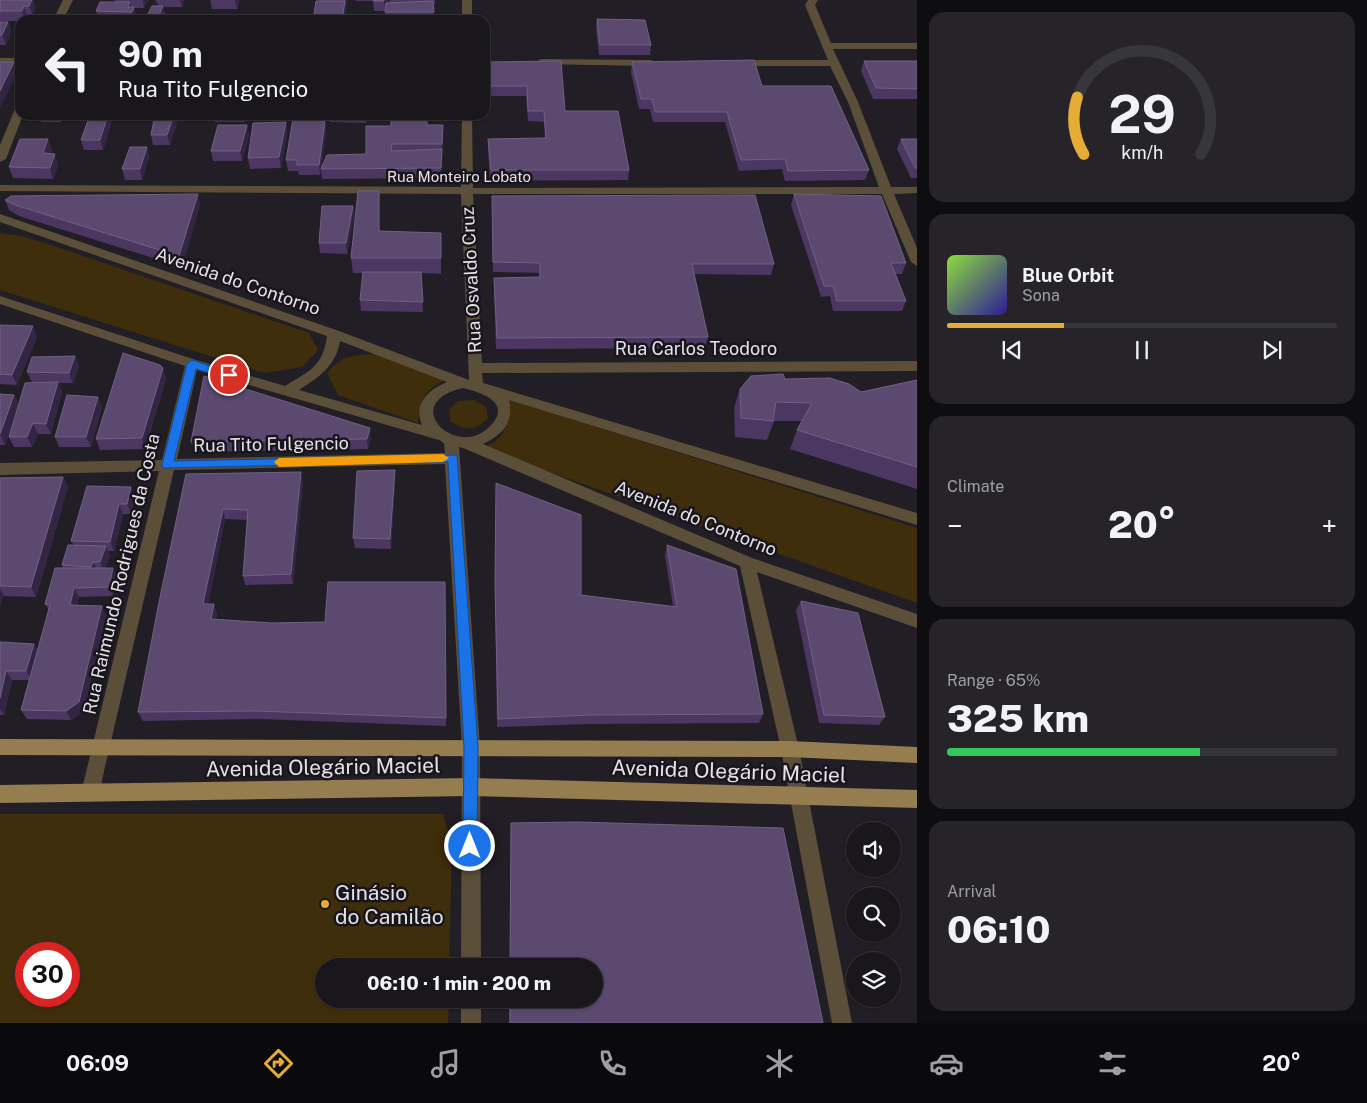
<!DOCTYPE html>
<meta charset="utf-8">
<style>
:root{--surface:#19171c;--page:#262429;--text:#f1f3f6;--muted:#9f9fa3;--line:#37363b;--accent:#e5ad35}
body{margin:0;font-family:"Public Sans",sans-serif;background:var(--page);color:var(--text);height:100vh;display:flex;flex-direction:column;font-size:19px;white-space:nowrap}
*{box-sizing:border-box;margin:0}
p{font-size:16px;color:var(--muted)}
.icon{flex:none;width:28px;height:28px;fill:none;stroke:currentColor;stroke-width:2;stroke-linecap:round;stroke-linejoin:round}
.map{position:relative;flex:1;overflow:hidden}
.side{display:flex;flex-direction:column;gap:12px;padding:12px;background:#0e0d0f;width:450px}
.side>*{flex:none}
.guide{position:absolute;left:15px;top:15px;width:475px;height:105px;border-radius:15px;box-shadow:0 1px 4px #0004,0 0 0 1px var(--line);background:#19171c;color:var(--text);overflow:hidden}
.buttons{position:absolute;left:846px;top:822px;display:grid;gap:10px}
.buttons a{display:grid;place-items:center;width:55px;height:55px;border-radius:50%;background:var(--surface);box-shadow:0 1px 4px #0004,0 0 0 1px var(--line);font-size:25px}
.speed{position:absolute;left:15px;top:942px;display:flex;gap:10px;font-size:25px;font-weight:700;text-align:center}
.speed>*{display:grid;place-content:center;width:65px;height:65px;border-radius:50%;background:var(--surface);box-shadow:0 1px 4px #0004,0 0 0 1px var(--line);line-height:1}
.speed .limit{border:8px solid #d22;background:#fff;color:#111}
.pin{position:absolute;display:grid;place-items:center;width:42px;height:42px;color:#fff;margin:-21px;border:2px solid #fff;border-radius:50%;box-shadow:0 1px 5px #0007}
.me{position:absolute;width:55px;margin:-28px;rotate:0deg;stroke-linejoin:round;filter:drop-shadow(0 0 4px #0008)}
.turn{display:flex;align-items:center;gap:18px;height:105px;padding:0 20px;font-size:22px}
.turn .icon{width:65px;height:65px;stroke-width:2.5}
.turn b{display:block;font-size:35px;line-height:42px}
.big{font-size:38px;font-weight:800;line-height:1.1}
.side .widget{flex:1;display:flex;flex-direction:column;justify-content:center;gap:8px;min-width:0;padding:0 18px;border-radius:15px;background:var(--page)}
.side .dial{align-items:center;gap:0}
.dial svg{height:130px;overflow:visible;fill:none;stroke:var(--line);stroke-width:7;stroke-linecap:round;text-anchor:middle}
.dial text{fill:var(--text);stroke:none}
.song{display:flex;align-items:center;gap:15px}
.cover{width:60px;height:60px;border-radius:8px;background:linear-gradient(135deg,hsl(90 70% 55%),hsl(250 70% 35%))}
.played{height:5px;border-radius:2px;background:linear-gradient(90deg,var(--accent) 30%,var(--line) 30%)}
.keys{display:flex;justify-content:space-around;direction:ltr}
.heat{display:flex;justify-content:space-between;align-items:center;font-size:28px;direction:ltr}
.charge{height:8px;border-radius:4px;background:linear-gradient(90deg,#34c759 65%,var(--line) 0)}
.trip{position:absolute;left:315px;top:958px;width:288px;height:50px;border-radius:25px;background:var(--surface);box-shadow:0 1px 4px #0004,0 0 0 1px var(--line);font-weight:800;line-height:50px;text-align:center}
.menu{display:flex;height:80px;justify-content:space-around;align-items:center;background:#0a090b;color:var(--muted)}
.menu .icon{width:35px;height:35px}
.menu .selected{color:var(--accent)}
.menu b{font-size:22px;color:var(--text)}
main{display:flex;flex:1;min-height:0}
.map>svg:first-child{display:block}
.green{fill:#3f2e0b;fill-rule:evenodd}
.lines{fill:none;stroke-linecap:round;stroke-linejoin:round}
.minor{fill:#5b4f3a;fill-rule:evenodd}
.major{fill:#957d50;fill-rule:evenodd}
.wall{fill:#4b3762}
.shaded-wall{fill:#332644}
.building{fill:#5b4970;stroke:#706183}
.route{fill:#1a73e8;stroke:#114b97}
.slow{fill:#f59e0b}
.poi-dot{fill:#e5ad35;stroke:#18151c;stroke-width:2}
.labels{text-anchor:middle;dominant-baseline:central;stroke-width:5;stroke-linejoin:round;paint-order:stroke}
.far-street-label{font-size:15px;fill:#e4e2e6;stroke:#18151c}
.street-label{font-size:18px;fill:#e4e2e6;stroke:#18151c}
.near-street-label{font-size:21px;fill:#e4e2e6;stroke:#18151c}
.near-poi-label{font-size:21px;fill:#e4e2e6;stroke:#18151c;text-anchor:start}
</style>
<main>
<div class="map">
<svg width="917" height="1023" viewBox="0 0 917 1023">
<rect width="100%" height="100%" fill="#211f25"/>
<path class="green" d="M0,233L22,236L57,247L309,333L318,350L302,367L264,373L0,290Z
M377,354L446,379C424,391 421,398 418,423L338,395L327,373C342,355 354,355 377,354Z
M508,399L917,528V603L482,448C509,438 506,425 508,399Z
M474,400L486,407L488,418C474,432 466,431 450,421L449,410L458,401Z
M0,814H443L452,846L449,966H324V999H449L448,1023H0ZM26,954H69V996H26Z"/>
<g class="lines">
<path class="minor" d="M63,0H73L63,20H53Z
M462,0H472V20H462Z
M808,0H818L815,5L831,43H917V49H833L858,102L891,187H917V193L894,194L917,248V266L911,262L882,194H473L482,363L917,361V371L482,373L483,383L917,513V525L509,400C514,422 503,435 483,444L752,558L917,614V628L757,572L799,749L852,1023H832L781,749L740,566L463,448L459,447L480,747L481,966H461L462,747L445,464L174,470L99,793L96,799L90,802L84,799L81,793L159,471L0,475V463L162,460L185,366L0,304V296L196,360L285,386C309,371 323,367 327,336L0,222V214L339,331L469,380L461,194L0,191V185L461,187L462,115H472L473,188L879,187L848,102L830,66H734L729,63L734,60H828L805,5ZM340,341L447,382C428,390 413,404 422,425L299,390C319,377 336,366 340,341ZM197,370L439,440L444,443L445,453L177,459ZM463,388C484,393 514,404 488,428C455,459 398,403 463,388Z
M0,58H20V64H0Z
M541,59L651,60L656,63L651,66L537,64L536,62Z
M20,106V115H23L6,159L0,162V145L15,109Z
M461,999H481V1023H461Z"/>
<path class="major" d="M0,739L790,741L917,747V763L790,757L0,755Z
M470,778L917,790V808L470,796L0,803V785Z"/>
</g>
<path class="wall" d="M0,0H33L35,9L33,16H27L26,20H20V21H0Z
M114,0H148L144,8H134L137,17L136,20H99L96,11L116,2L115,0Z
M155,0H184L182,7H163L165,14L145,20L159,6Z
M210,0H239L237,9H212Z
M319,0H347L344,20H313Z
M356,0H373L372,1H356Z
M373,0H435V4H433L434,20H385V7V11H374Z
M597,19L651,45L650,55H599L596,29Z
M0,22H8L11,32L6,45H0Z
M561,61L565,111L629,170L628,180L490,181L488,149V139L545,138L544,122L528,121L526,96H487L489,62Z
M864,61H917V99H873L861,71Z
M632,62L762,86L869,170L865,180L785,181L782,169L739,171L725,122H653L650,109H639L631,72Z
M39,115H64L61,122H41Z
M75,115H109L111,124L103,150H84L81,140L90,115Z
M214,115H247L245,122H215Z
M257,115H292L291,121L258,120Z
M329,115H367L366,123L330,122Z
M383,115H427V125L443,135L441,178L322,179L321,169L366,154L391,126V121H384Z
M325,121L326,132L320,175H299L298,171H288L286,160Z
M177,122L170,145H153L151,135Z
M286,122L287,132L281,168L250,169L248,158Z
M247,125L249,136L242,161H213L211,151Z
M48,139L52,150L50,154L58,165L53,179L13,178L9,167Z
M901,139H917V178H911L897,149Z
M147,147L149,157L142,180H125L122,169Z
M379,191L380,206V231L441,233V274L421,273L423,312L361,311L360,300L363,273H353L351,258Z
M794,194L906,263L902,274H895L906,301L902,311H833L830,296L821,297L791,205Z
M492,196L774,264L771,275L694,274L708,337L705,348L496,349L494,288V278L539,277L540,273L493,272Z
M5,200L200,204L182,267L19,216L9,210Z
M353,206L354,216L347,254L320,253L319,243Z
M0,325L37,337L17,385L0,384Z
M75,356L79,366L73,383H58L62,392L51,434H38L32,447H14L9,437L16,414L5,445H0V394L14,395L19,405L32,382L27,372Z
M163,368L166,379L145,449L100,450L96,439Z
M785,379L861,392L917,380V489L790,449L797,430L802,421H774L767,440L735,437L734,408L740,389Z
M98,397L102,407L91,447H59L55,437Z
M371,438L368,449L194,452L191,442Z
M186,474L303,482L293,584L245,585L243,576L247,520L225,519L208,604L217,613L216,620L272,623L325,622L445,582L446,726L259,719L143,721L138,712Z
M63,477L68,487L36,597L3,596L0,606V478Z
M395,480L391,549L355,548L353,538Z
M131,487L134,497L131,514H123L114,551H108L110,556L105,568L117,578L113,596L79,597L77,605L106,615L84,711L71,720L27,719L21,710L30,680H12L4,715H0V642L38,650L49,610L45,604L63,568L62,565L74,545L71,541Z
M496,493L581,595L673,606L665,555L667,545L763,714L759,723L589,724L497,727L495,594Z
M801,601L885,717L879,725L819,723L796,610Z
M511,823L823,1023H509V999H594V966H510L511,831Z"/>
<path class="shaded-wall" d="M32,0H33L35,9L33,16L29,6Z
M143,0H148L144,8Z
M180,0H184L182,7Z
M235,0H239L237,9Z
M345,0H347L346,9Z
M384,0H390L391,6L385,7V11Z
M345,1L346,11L344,20H342Z
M130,2L133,11L134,7L137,17L136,20H134L132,12L128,7Z
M24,6L27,16L26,20H25L22,11Z
M163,6L165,16L163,20H157Z
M8,22L11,32L6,45L2,35Z
M14,62L18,72L0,108V91Z
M59,115H64L61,122Z
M108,115H109L111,124L103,150L100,140Z
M174,115H175L177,122L170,145L167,135Z
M244,115H247L245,122Z
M325,121L326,132L320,175L319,165Z
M286,122L287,132L281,168L279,157Z
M247,125L249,136L242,161L240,151Z
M48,139L52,150L47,164L43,153Z
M147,147L149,157L142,180L140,169Z
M55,154L58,165L53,179L50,168Z
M379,191L380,206V246L379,231Z
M198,194L200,204L182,267L179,256Z
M353,206L354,216L347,254L346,243Z
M33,326L37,337L17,385L12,375Z
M75,356L79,366L73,383L69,373Z
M163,368L166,379L145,449L142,438Z
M58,382L62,392L51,434L46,424Z
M14,395L19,405L5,445L0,434Z
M98,397L102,407L91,447L86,437Z
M33,423L38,434L32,447L27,437Z
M370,428L371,438L368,449L367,439Z
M395,470V480L391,549L390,539Z
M301,472L303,482L293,584L291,574Z
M63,477L68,487L36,597L31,587Z
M131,487L134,497L131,514L127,504Z
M119,504L123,514L114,551L110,542Z
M223,509L225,519L206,613L203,604Z
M106,546L110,556L104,572L100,562Z
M93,562L98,571L96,576L91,567Z
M113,568L117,578L113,596L109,587Z
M74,588L79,597L75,614L70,605Z
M0,589L4,595L0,606Z
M214,604L217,613L214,629L211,619Z
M102,606L106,615L84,711L71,720L66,711Z
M34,644L39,653L32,680L26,671Z
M6,671L12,680L4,715L0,709V698Z"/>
<path class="building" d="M0,0H32L29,6H24L22,11H0Z
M373,0H384V1H373Z
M316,1H345L342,20H313Z
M433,1L434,12H385L386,3Z
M100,2H130L128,7H134L132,12L96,11Z
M152,6H163L157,20H145Z
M161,14L171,15L169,20H159Z
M388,18H427V20H389Z
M597,19L645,20L651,45H600Z
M0,22H8L2,35H0Z
M754,60L762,86H831L869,170L788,171L785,159L741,160L727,112H655L652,99H641L632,62Z
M561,61L565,111H618L629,170H491L488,139L546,138L544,111H528L527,86H487L489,62Z
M864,61H917V89L876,88Z
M0,62H14L0,91Z
M90,115H108L100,140H81Z
M155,115H174L167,135H151Z
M391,115H427V125H443L442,144H392L391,151L442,149L441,168L321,169L327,155L366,154V126H391Z
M293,119L325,121L319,165H297V160H286Z
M286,122L279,157L248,158L253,123Z
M218,125H247L240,151H211Z
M20,139H48L43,153L55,154L50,168L9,167Z
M901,139H917V168H915Z
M130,147H147L140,169H122Z
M358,191H379V231L441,233V258H351Z
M198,194L179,256L15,205L5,200L11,196Z
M794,194L881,196L906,263H891L906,301H837L833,286H824Z
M755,195L774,264H692L708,337L497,338L494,278L540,277V263L493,262L492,196Z
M322,206H353L346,243H319Z
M363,272H421L423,302L360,300Z
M0,325L33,326L12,375L0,374Z
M123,353L160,365L163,368L142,438L96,439Z
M75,356L69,373L27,372L32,357Z
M783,374L785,379L830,378L849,384L861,392L917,380V467L797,430L812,403L776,402L773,421L741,418L740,389L751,376Z
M204,376L370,428L367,439L191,442Z
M58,382L46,424L33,423L27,437H9L25,383Z
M0,394L14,395L0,434Z
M67,395L98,397L86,437H55Z
M395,470L390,539L353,538L357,471Z
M301,472L291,574L243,576L248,510L223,509L203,604H214L211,619L272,623L325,622L328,582H445L446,718L256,711L138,712L159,602L186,474Z
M63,477L31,587L0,586V478Z
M496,483L581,515V595L677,607L667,545L736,569L763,714L591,715L498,719L495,584Z
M87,486L131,487L127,504H119L110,542L71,541Z
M68,545L106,546L100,562H93L91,567L62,565Z
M55,568H113L109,587L74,588L70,605L102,606L79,702L66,711L21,710L50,605L45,604Z
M801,601L858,613L885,717L824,715Z
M0,642L34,644L26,671H6L0,698Z
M577,822L783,828L823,1023H510V999H594V966H510L511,823Z"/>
<path class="route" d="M192,360L232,373L234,375L229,379L196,369L174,461L457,455L478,747L477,846L475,851L470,853L465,851L463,846L464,747L448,462L163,468L162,465L187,364Z"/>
<path class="slow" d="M443,454L449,458L443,462L279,467L274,462L279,458Z"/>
<circle class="poi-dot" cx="325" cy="904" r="5"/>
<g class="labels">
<g class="far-street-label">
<text x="459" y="176">Rua Monteiro Lobato</text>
</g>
<g class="street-label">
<text transform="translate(471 280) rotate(-93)">Rua Osvaldo Cruz</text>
<text transform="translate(238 281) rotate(19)">Avenida do Contorno</text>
<text x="696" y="348">Rua Carlos Teodoro</text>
<text transform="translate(271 444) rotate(-1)">Rua Tito Fulgencio</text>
<text transform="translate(696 518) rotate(22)">Avenida do Contorno</text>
<text transform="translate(121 574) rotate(-77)">Rua Raimundo Rodrigues da Costa</text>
</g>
<g class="near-street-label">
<text transform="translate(323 767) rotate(-1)">Avenida Olegário Maciel</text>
<text transform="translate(729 771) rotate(2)">Avenida Olegário Maciel</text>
</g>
<g class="near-poi-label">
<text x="335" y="892">Ginásio<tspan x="335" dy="24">do Camilão</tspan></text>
</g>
</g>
</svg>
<div class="buttons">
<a><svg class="icon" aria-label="sound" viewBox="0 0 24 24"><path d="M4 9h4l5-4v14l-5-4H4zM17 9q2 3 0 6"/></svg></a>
<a><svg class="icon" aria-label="search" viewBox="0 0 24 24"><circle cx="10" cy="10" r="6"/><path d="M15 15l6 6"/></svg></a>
<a><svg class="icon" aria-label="layers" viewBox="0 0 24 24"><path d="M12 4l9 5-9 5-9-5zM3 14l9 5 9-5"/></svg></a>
</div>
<div class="speed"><div class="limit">30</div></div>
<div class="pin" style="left:229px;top:375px;background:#d93025"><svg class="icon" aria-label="arrive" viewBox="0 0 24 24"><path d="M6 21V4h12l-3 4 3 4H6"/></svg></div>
<svg class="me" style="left:470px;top:846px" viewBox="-20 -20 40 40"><circle r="17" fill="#1a73e8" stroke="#fff" stroke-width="3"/><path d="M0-11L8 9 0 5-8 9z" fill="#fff"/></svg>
<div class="trip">06:10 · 1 min · 200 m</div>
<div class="guide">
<div class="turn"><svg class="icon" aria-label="left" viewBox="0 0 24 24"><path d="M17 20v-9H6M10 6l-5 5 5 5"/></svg><div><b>90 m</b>Rua Tito Fulgencio</div></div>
</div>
</div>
<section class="side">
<div class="widget dial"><svg viewBox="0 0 100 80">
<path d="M14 69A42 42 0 1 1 86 69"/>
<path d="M14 69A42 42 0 0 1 10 34" stroke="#e5ad35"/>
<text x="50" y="56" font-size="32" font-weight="700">29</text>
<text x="50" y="72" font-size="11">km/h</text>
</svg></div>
<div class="widget">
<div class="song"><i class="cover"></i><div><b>Blue Orbit</b><p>Sona</p></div></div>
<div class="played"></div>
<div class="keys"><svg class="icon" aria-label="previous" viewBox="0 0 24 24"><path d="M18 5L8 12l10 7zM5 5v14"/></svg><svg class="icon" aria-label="pause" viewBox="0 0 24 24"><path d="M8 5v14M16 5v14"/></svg><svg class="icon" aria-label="next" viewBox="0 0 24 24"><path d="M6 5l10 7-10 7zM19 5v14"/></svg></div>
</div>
<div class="widget"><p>Climate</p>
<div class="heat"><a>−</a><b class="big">20°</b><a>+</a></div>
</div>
<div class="widget"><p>Range · 65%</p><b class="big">325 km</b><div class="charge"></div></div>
<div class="widget"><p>Arrival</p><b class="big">06:10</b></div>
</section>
</main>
<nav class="menu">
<b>06:09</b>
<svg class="icon selected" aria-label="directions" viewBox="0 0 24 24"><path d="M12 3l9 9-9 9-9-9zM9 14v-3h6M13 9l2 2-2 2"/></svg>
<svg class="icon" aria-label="music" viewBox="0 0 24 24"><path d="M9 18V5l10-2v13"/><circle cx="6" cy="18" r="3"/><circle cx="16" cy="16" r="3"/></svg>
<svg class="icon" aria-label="phone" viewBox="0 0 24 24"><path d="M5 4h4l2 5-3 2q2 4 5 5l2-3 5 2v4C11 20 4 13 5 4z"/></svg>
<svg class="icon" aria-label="climate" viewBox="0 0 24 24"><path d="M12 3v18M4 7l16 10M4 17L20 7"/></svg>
<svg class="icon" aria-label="car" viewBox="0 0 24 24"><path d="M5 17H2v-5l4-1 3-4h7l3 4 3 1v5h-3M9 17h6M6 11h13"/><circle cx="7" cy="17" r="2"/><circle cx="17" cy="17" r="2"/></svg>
<svg class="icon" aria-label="filters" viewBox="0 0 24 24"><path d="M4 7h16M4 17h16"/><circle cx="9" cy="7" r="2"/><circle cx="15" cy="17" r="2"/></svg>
<b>20°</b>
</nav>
